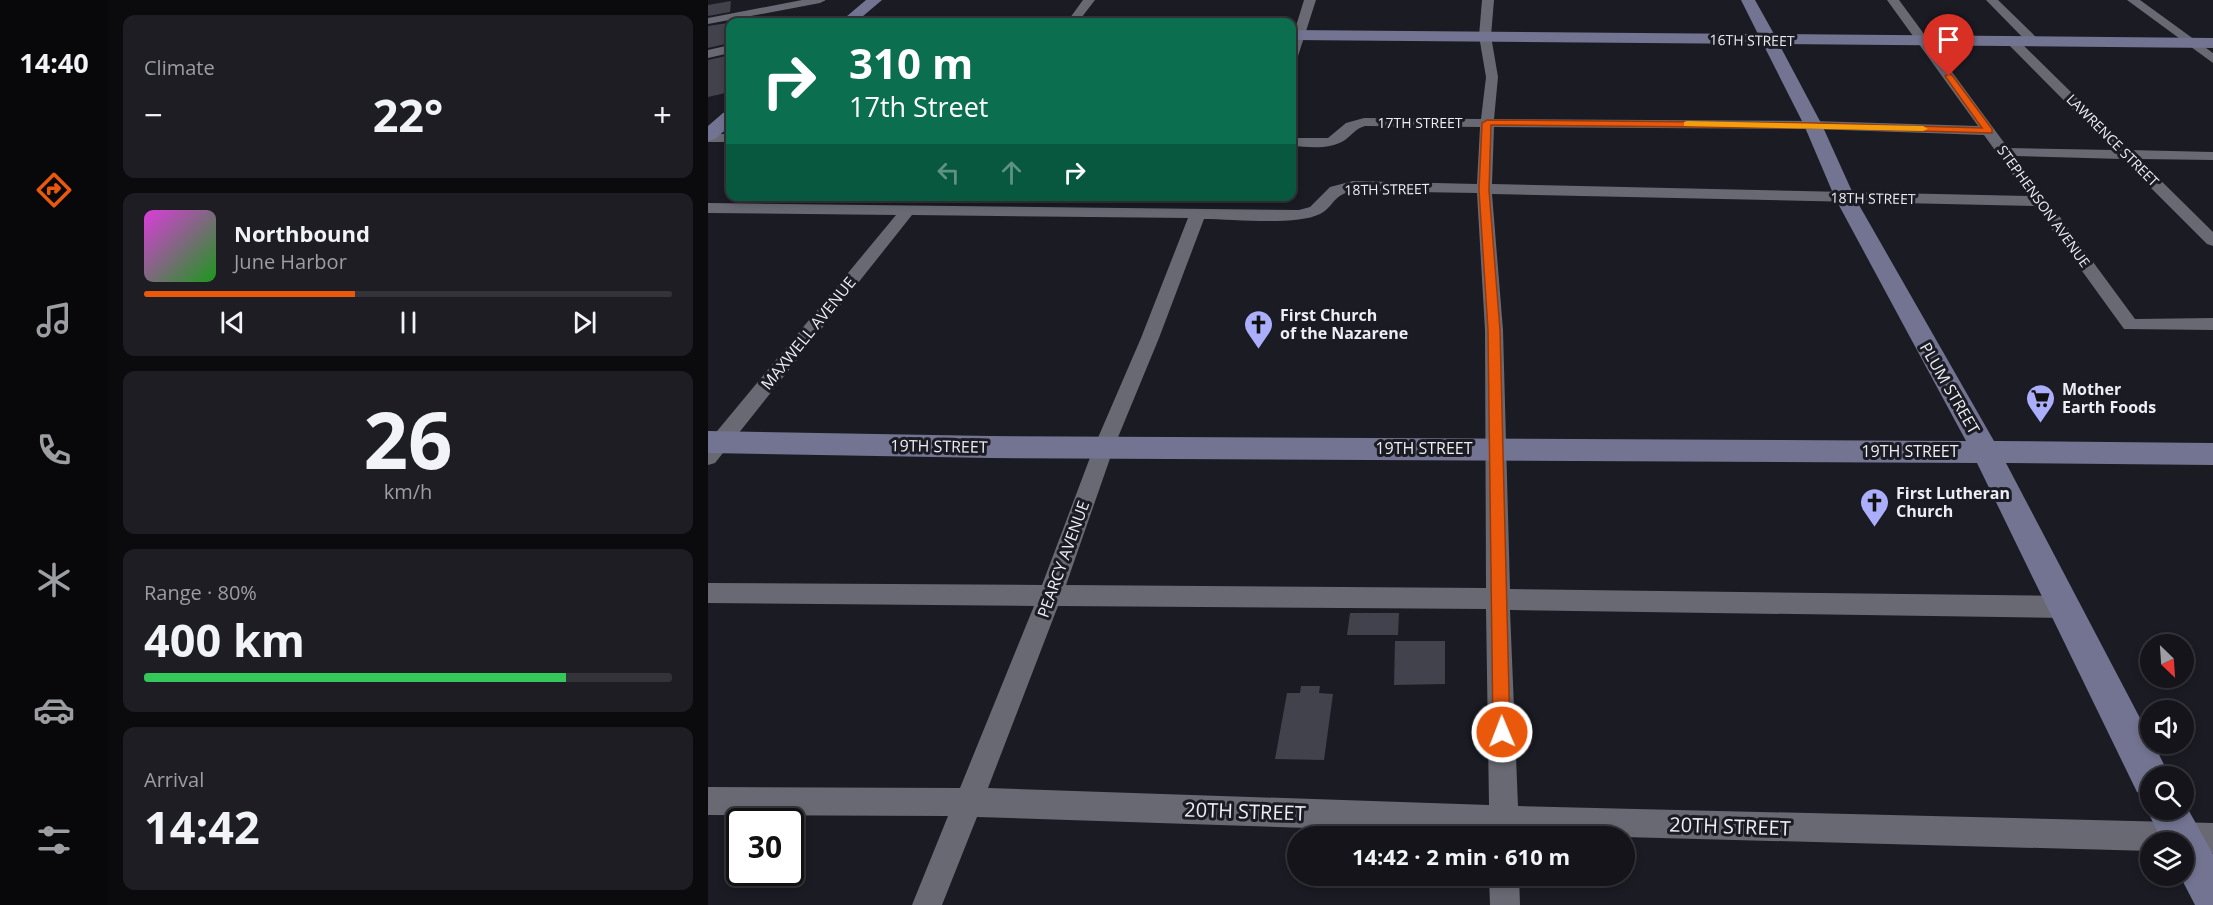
<!DOCTYPE html>
<meta charset="utf-8">
<style>
:root{--surface:#14141a;--page:#1d1d23;--text:#f1f3f6;--muted:#9d9ea2;--line:#333339;--accent:#ea580c}
body{margin:0;font-family:"Open Sans",sans-serif;background:var(--page);color:var(--text);height:100vh;display:flex;flex-direction:column;font-size:22px;white-space:nowrap}
*{box-sizing:border-box;margin:0}
p{font-size:20px;color:var(--muted)}
.icon{flex:none;width:33px;height:33px;fill:none;stroke:currentColor;stroke-width:2;stroke-linecap:round;stroke-linejoin:round}
.map{position:relative;flex:1;overflow:hidden}
.drawer{display:flex;flex-direction:column;gap:15px;padding:15px;background:#0b0b0e;width:600px}
.drawer>*{flex:none}
.hud{position:absolute;left:18px;top:18px;width:570px;height:183px;border-radius:12px;box-shadow:0 3px 9px #0003,0 0 0 2px var(--line);background:#0b6e4f;color:#fff;overflow:hidden}
.needle{width:39px;rotate:155deg}
.controls{position:absolute;left:1432px;top:634px;display:grid;gap:12px}
.controls a{display:grid;place-items:center;width:54px;height:54px;border-radius:50%;background:var(--surface);box-shadow:0 3px 9px #0003,0 0 0 2px var(--line);font-size:30px}
.speed{position:absolute;left:18px;top:808px;display:flex;gap:12px;font-size:30px;font-weight:700;text-align:center}
.speed>*{display:grid;place-content:center;width:78px;height:78px;border-radius:50%;background:var(--surface);box-shadow:0 3px 9px #0003,0 0 0 2px var(--line);line-height:1}
.speed .limit{border:3px solid #111;border-radius:9px;background:#fff;color:#111}
.pin{position:absolute;display:grid;place-items:center;width:51px;height:51px;color:#fff;margin:-62px -26px;border-radius:50% 50% 50% 0;rotate:-45deg;box-shadow:0 0 6px #0007}
.pin .icon{rotate:45deg}
.me{position:absolute;width:66px;margin:-33px;rotate:359deg;stroke-linejoin:round;filter:drop-shadow(0 0 4px #0008)}
.turn{display:flex;align-items:center;gap:21px;height:126px;padding:0 24px;font-size:27px}
.turn .icon{width:78px;height:78px;stroke-width:2.5}
.turn b{display:block;font-size:42px;line-height:51px}
.lanes{display:flex;align-items:center;height:57px;padding:0 24px;background:#0003;justify-content:center;gap:30px;direction:ltr}
.lanes .off{opacity:.35}
.big{font-size:45px;font-weight:700;line-height:1.1}
.drawer .tile{flex:1;display:flex;flex-direction:column;justify-content:center;gap:9px;min-width:0;padding:0 21px;border-radius:12px;background:var(--page)}
.drawer .dial{align-items:center;gap:0}
.dial b{font-size:78px;line-height:1}
.song{display:flex;align-items:center;gap:18px}
.cover{width:72px;height:72px;border-radius:9px;background:linear-gradient(135deg,hsl(300 70% 55%),hsl(120 70% 35%))}
.played{height:6px;border-radius:3px;background:linear-gradient(90deg,var(--accent) 40%,var(--line) 40%)}
.keys{display:flex;justify-content:space-around;direction:ltr}
.heat{display:flex;justify-content:space-between;align-items:center;font-size:33px;direction:ltr}
.charge{height:9px;border-radius:4px;background:linear-gradient(90deg,#34c759 80%,var(--line) 0)}
.trip{position:absolute;left:579px;top:826px;width:348px;height:60px;border-radius:30px;background:var(--surface);box-shadow:0 3px 9px #0003,0 0 0 2px var(--line);font-weight:700;line-height:60px;text-align:center}
main{display:flex;flex:1;min-height:0}
.tabs{display:flex;flex-direction:column;width:108px;justify-content:space-around;align-items:center;background:#08080a;color:var(--muted)}
.tabs .icon{width:42px;height:42px}
.tabs .current{color:var(--accent)}
.tabs b{font-size:27px;color:var(--text)}
.map>svg:first-child{display:block}
.building{fill:#41424b}
.lines{fill:none;stroke-linecap:round;stroke-linejoin:round}
.street{fill:#686973;fill-rule:evenodd}
.secondary{fill:#727491;fill-rule:evenodd}
.route{fill:#ea580c;stroke:#983908;stroke-width:1.5}
.slow{fill:#f59e0b}
.labels{text-anchor:middle;dominant-baseline:central;stroke-width:6;stroke-linejoin:round;paint-order:stroke}
.far-street-label{font-size:14px;fill:#ededf4;stroke:#1a1b23}
.poi-label{font-size:16px;font-weight:bold;fill:#ededf4;stroke:#1a1b23;text-anchor:start}
.street-label{font-size:16px;fill:#ededf4;stroke:#1a1b23}
.near-street-label{font-size:20px;fill:#ededf4;stroke:#1a1b23}
</style>
<main>
<nav class="tabs">
<b>14:40</b>
<svg class="icon current" aria-label="directions" viewBox="0 0 24 24"><path d="M12 3l9 9-9 9-9-9zM9 14v-3h6M13 9l2 2-2 2"/></svg>
<svg class="icon" aria-label="music" viewBox="0 0 24 24"><path d="M9 18V5l10-2v13"/><circle cx="6" cy="18" r="3"/><circle cx="16" cy="16" r="3"/></svg>
<svg class="icon" aria-label="phone" viewBox="0 0 24 24"><path d="M5 4h4l2 5-3 2q2 4 5 5l2-3 5 2v4C11 20 4 13 5 4z"/></svg>
<svg class="icon" aria-label="climate" viewBox="0 0 24 24"><path d="M12 3v18M4 7l16 10M4 17L20 7"/></svg>
<svg class="icon" aria-label="car" viewBox="0 0 24 24"><path d="M5 17H2v-5l4-1 3-4h7l3 4 3 1v5h-3M9 17h6M6 11h13"/><circle cx="7" cy="17" r="2"/><circle cx="17" cy="17" r="2"/></svg>
<svg class="icon" aria-label="filters" viewBox="0 0 24 24"><path d="M4 7h16M4 17h16"/><circle cx="9" cy="7" r="2"/><circle cx="15" cy="17" r="2"/></svg>
</nav>
<section class="drawer">
<div class="tile"><p>Climate</p>
<div class="heat"><a>−</a><b class="big">22°</b><a>+</a></div>
</div>
<div class="tile">
<div class="song"><i class="cover"></i><div><b>Northbound</b><p>June Harbor</p></div></div>
<div class="played"></div>
<div class="keys"><svg class="icon" aria-label="previous" viewBox="0 0 24 24"><path d="M18 5L8 12l10 7zM5 5v14"/></svg><svg class="icon" aria-label="pause" viewBox="0 0 24 24"><path d="M8 5v14M16 5v14"/></svg><svg class="icon" aria-label="next" viewBox="0 0 24 24"><path d="M6 5l10 7-10 7zM19 5v14"/></svg></div>
</div>
<div class="tile dial"><b>26</b><p>km/h</p></div>
<div class="tile"><p>Range · 80%</p><b class="big">400 km</b><div class="charge"></div></div>
<div class="tile"><p>Arrival</p><b class="big">14:42</b></div>
</section>
<div class="map">
<svg width="1505" height="905" viewBox="0 0 1505 905">
<rect width="100%" height="100%" fill="#1a1b23"/>
<path class="building" d="M23,1L22,12L0,16V5Z
M20,23L18,32L22,31V43L0,48V26Z
M22,55V92L0,97V60Z
M642,613H691L690,635H639Z
M687,641H737V684L686,685Z
M593,686H612L611,693L625,694L616,760L567,759L579,693H592Z"/>
<g class="lines">
<path class="street" d="M94,0H118L112,3L0,24V18Z
M375,0H387L370,22H359Z
M596,0H608L590,56L584,60V39Z
M774,0H786L783,36L790,77L786,119L1105,121L1270,126L1179,0H1191L1300,148L1405,150L1300,44V38H1308L1422,150L1505,152V160L1431,159L1505,232V246L1499,244L1414,159L1307,156L1427,319L1505,318V330L1416,329L1327,206L784,194L795,330L802,589L1357,596L1366,599L1369,607L1366,615L1357,618L802,610L810,806L1505,823V853L1476,852V843H1443V851L916,837H781V834L269,817L234,905H204L240,816L0,815V787L252,788L326,606L0,603V583L334,585L386,447L433,338L480,218L204,215L7,463L0,465V442L188,215L0,213V203L591,210L602,207L622,187L645,181L769,184L772,127L657,126C647,129 645,134 637,140C622,150 601,147 584,146V138H620L638,123L656,118L773,119L778,77L771,36ZM786,127L1105,129L1276,135L1320,196L784,184ZM645,191L769,193L777,330L778,588L358,585L406,447L451,338L496,219C525,219 588,226 612,214C627,206 624,195 645,191ZM350,606L778,609L781,805L280,788Z
M1278,0H1290L1329,38V44H1321Z
M1419,0H1432L1505,53V63Z
M22,45V53L0,58V50Z
M0,134H22V142H0Z
M781,876H811L812,905H782Z"/>
<path class="secondary" d="M158,0H174L148,22H132Z
M1033,0H1047L1066,34L1505,38V48L1071,44L1114,125L1147,198L1286,441L1505,443V465L1298,463L1443,739V744H1446L1462,777H1443V797L1429,792L1269,463L283,458L0,453V431L283,436L1258,441L1127,198L1096,125L1055,44L584,40V30L1050,34Z
M22,111V126L7,139L0,141V126L15,113Z
M1443,801V810H1476V802L1505,854V905H1487L1472,876H1476V843H1455L1439,810Z"/>
</g>
<path class="route" d="M1241,74L1244,75L1284,129V133L1105,128L783,125L781,190L792,330L802,732L800,738L794,740L787,738L785,732L780,330L771,190L774,123L779,120L1105,123L1274,128L1237,76Z"/>
<path class="slow" d="M979,121L1215,126L1220,129L1215,131L976,126V122Z"/>
<defs>
<symbol id="church-pin" viewBox="-11 -11 22 30"><path d="M0 17L-7.5 6A9.5 9.5 0 1 1 7.5 6Z" fill="#abaffb" stroke="#1a1b23"/><path d="M-1.2-6h2.4v3.5h3.3v2.4h-3.3V6h-2.4V-.1h-3.3v-2.4h3.3Z" fill="#111"/></symbol>
<symbol id="supermarket-pin" viewBox="-11 -11 22 30"><path d="M0 17L-7.5 6A9.5 9.5 0 1 1 7.5 6Z" fill="#abaffb" stroke="#1a1b23"/><path d="M-6-5.5h2.5l.6 2H6L4.5 2H-2.5L-4.4-4H-6ZM-1.5 3.2a1.3 1.3 0 1 0 .1 0ZM3 3.2a1.3 1.3 0 1 0 .1 0Z" fill="#111"/></symbol>
</defs>
<g fill-rule="evenodd">
<use href="#church-pin" x="534" y="308" width="33" height="45"/>
<use href="#supermarket-pin" x="1316" y="382" width="33" height="45"/>
<use href="#church-pin" x="1150" y="486" width="33" height="45"/>
</g>
<g class="labels">
<g class="far-street-label">
<text transform="translate(1044 40) rotate(1)">16TH STREET</text>
<text x="712" y="122">17TH STREET</text>
<text transform="translate(1405 140) rotate(45)">LAWRENCE STREET</text>
<text transform="translate(679 189) rotate(-1)">18TH STREET</text>
<text transform="translate(1165 198) rotate(1)">18TH STREET</text>
<text transform="translate(1336 206) rotate(54)">STEPHENSON AVENUE</text>
</g>
<g class="poi-label">
<text x="572" y="315">First Church<tspan x="572" dy="18">of the Nazarene</tspan></text>
<text x="1354" y="389">Mother<tspan x="1354" dy="18">Earth Foods</tspan></text>
<text x="1188" y="493">First Lutheran<tspan x="1188" dy="18">Church</tspan></text>
</g>
<g class="street-label">
<text transform="translate(100 333) rotate(-51)">MAXWELL AVENUE</text>
<text transform="translate(1242 388) rotate(60)">PLUM STREET</text>
<text transform="translate(231 446) rotate(1)">19TH STREET</text>
<text x="716" y="448">19TH STREET</text>
<text x="1202" y="451">19TH STREET</text>
<text transform="translate(355 559) rotate(-70)">PEARCY AVENUE</text>
</g>
<g class="near-street-label">
<text transform="translate(537 811) rotate(2)">20TH STREET</text>
<text transform="translate(1022 826) rotate(2)">20TH STREET</text>
</g>
</g>
</svg>
<div class="controls">
<a><svg class="needle" viewBox="-14 -14 28 28"><path d="M0-13l5 13h-10z" fill="#e53935"/><path d="M0 13l5-13h-10z" fill="#9d9ea2"/></svg></a>
<a><svg class="icon" aria-label="sound" viewBox="0 0 24 24"><path d="M4 9h4l5-4v14l-5-4H4zM17 9q2 3 0 6"/></svg></a>
<a><svg class="icon" aria-label="search" viewBox="0 0 24 24"><circle cx="10" cy="10" r="6"/><path d="M15 15l6 6"/></svg></a>
<a><svg class="icon" aria-label="layers" viewBox="0 0 24 24"><path d="M12 4l9 5-9 5-9-5zM3 14l9 5 9-5"/></svg></a>
</div>
<div class="speed"><div class="limit">30</div></div>
<div class="pin" style="left:1241px;top:76px;background:#d93025"><svg class="icon" aria-label="arrive" viewBox="0 0 24 24"><path d="M6 21V4h12l-3 4 3 4H6"/></svg></div>
<svg class="me" style="left:794px;top:732px" viewBox="-20 -20 40 40"><circle r="17" fill="#ea580c" stroke="#fff" stroke-width="3"/><path d="M0-11L8 9 0 5-8 9z" fill="#fff"/></svg>
<div class="trip">14:42 · 2 min · 610 m</div>
<div class="hud">
<div class="turn"><svg class="icon" aria-label="right" viewBox="0 0 24 24"><path d="M7 20v-9h11M14 6l5 5-5 5"/></svg><div><b>310 m</b>17th Street</div></div>
<div class="lanes"><svg class="icon off" aria-label="left" viewBox="0 0 24 24"><path d="M17 20v-9H6M10 6l-5 5 5 5"/></svg><svg class="icon off" aria-label="ahead" viewBox="0 0 24 24"><path d="M12 20V5M6 11l6-6 6 6"/></svg><svg class="icon" aria-label="right" viewBox="0 0 24 24"><path d="M7 20v-9h11M14 6l5 5-5 5"/></svg></div>
</div>
</div>
</main>
